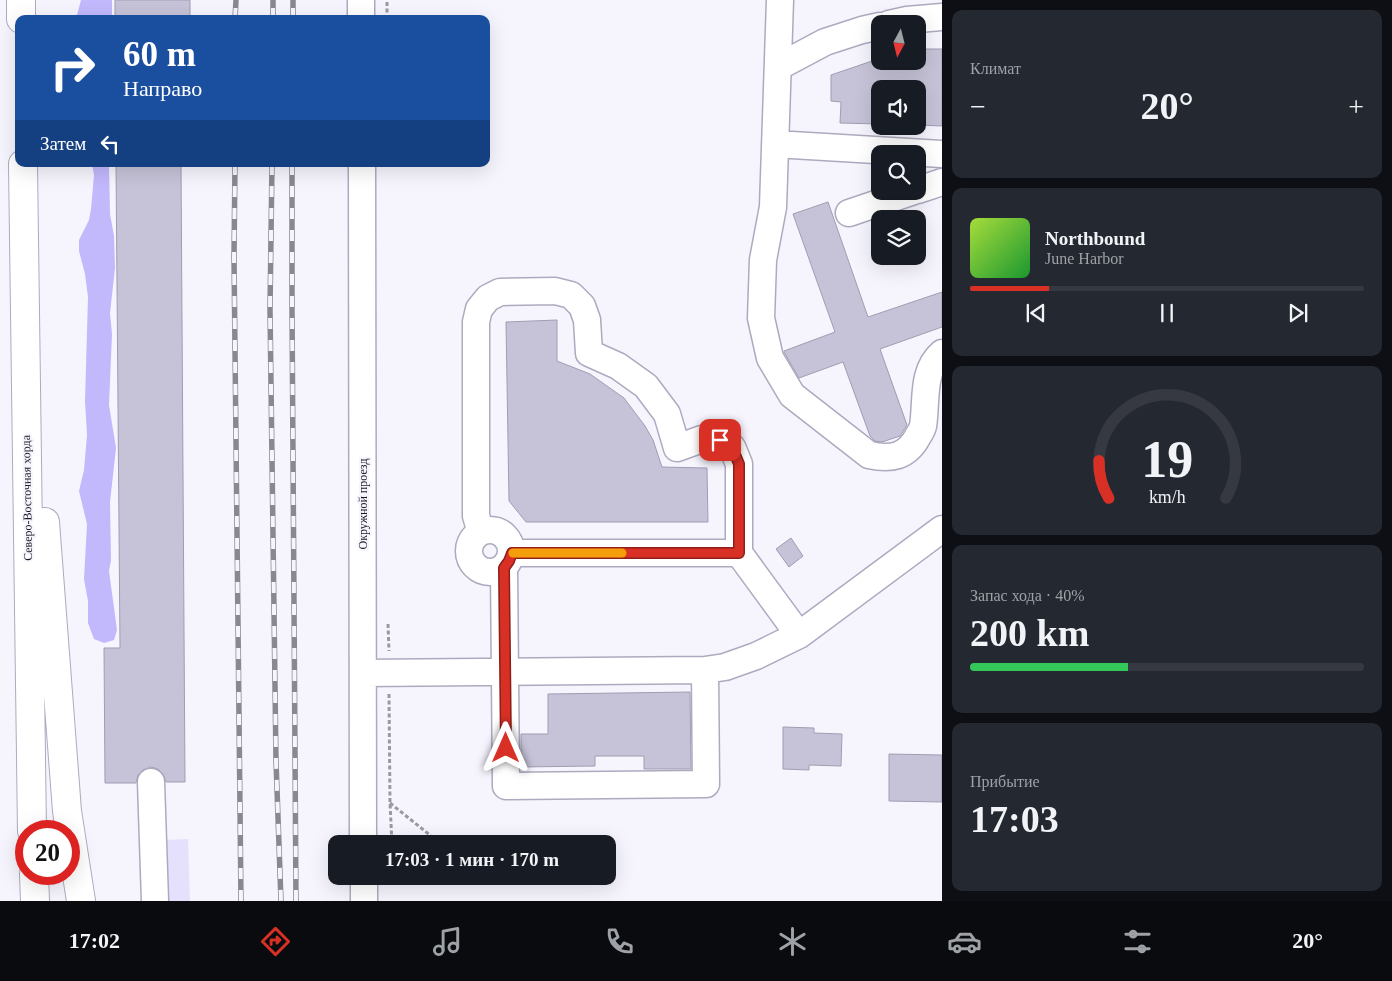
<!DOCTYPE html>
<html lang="ru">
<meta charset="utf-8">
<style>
:root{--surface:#171b24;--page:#242831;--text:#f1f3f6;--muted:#9ea1a6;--line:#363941;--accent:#d93025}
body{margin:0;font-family:"Times New Roman",serif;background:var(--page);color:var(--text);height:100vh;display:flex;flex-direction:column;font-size:19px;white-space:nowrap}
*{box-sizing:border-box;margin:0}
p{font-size:16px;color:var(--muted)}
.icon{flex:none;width:28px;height:28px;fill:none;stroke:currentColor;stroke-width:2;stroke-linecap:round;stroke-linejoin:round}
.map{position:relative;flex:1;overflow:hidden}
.panel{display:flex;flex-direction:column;gap:10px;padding:10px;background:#0d0f14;width:450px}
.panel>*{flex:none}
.banner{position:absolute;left:15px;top:15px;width:475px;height:152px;border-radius:10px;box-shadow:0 5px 20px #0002;background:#1a4fa0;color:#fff;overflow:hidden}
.needle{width:32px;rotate:187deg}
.fabs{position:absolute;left:871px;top:15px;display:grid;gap:10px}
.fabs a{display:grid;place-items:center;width:55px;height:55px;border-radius:10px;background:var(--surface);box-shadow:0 5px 20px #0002;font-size:25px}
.speed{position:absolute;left:15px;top:820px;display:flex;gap:10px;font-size:25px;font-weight:700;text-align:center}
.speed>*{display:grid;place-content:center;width:65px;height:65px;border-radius:50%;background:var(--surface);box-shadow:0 5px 20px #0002;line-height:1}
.speed .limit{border:8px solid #d22;background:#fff;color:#111}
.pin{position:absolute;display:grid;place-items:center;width:42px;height:42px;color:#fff;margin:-21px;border-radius:10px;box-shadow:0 2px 8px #0006}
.me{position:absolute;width:55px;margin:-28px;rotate:0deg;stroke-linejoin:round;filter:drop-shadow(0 0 4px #0008)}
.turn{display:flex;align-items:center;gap:18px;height:105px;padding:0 25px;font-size:22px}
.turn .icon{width:65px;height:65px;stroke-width:2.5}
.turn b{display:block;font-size:35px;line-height:42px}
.then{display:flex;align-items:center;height:48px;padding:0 25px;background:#0003;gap:10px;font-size:19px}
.big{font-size:38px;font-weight:700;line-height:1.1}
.panel .card{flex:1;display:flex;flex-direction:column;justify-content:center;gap:8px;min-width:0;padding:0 18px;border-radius:10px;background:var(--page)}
.panel .dial{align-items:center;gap:0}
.dial svg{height:130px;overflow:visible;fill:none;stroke:var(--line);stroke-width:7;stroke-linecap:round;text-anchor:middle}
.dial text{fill:var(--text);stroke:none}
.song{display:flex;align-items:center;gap:15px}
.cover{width:60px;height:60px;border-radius:8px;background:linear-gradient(135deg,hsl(80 70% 55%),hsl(130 70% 35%))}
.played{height:5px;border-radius:2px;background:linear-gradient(90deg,var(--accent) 20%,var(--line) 20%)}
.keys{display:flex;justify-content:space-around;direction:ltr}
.heat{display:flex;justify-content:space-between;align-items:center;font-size:28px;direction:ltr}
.charge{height:8px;border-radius:4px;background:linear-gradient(90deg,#34c759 40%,var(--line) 0)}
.trip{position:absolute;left:328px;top:835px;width:288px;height:50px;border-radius:10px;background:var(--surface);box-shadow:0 5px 20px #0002;font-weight:700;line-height:50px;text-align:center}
.tab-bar{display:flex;height:80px;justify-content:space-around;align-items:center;background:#090b0e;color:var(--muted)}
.tab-bar .icon{width:35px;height:35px}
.tab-bar .selected{color:var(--accent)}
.tab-bar b{font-size:22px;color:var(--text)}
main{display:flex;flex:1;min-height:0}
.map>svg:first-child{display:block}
.green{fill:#e5e1fd}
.forest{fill:#c2b8fc}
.building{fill:#c6c3d8;stroke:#a09db2}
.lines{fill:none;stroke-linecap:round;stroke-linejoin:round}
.minor-casing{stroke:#adaabf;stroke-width:29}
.major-casing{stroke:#adaabf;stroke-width:30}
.path{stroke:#9a99a2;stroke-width:3;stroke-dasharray:4 2.5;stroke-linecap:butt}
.minor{stroke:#fff;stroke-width:26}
.major{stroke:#fff;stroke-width:28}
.rail-casing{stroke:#898891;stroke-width:5.5}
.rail{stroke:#f6f5fe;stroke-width:4;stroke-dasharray:11;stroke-linecap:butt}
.route-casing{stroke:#8d1f18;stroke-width:12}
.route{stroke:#d93025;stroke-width:9}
.slow{stroke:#f59e0b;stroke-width:9}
.labels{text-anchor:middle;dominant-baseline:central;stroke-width:4;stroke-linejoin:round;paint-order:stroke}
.street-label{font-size:12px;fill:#1a1921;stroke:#f6f5fe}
</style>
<main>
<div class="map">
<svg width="942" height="901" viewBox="0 0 942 901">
<rect width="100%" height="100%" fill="#f6f5fe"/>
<path class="green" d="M188,839L190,901H167L164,840Z"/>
<path class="forest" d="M81,0H112V19H76Z
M92,164H109L110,214L114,236L115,268L110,313L112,334L109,405L116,448L110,502L111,560L109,571L117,630L114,640L104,643L94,639L88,623V601L84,579L87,524L79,491L84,470L87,435L85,401L88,297L85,274L79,251V240L89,220L91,209L94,175Z"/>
<path class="building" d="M115,0H190V19H115Z
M926,49H942V126L918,125V89H880V124L840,123L841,102L831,101V75L872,61H918V51Z
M116,164H181L185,782H166L163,774L158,769L151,767L143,770L138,775L136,783H105L104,648H120Z
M828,202L868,317L942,292V327L880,349L907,425L900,436L882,442L875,441L870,436L843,362L799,378L784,352V351L835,332L793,214Z
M557,320V361L590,374L624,398L645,426L653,440L662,467L707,468L708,522H526L509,501L506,322Z
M791,538L803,556L789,567L776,549Z
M690,692L691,769H644V756H595V766L521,767V734H548V694Z
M783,727L814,728V733L842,734L841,766L809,765V770L783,769Z
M889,754L942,755V802L889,801Z"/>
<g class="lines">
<defs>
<path id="minor" d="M361,0V19
M780,0L773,207L763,260L761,318L770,358L792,395L869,455C891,460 907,457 918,436C920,433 922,430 923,426C927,402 921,371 942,353
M889,24L907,20L942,17
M778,67L825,42L862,30L880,26
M775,144L942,154
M362,164L363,844
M918,190L942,182
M849,213L914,191
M469 551a21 21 0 1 1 42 0a21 21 0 1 1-42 0Z
M481,532L476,516V322L479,309L488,298L500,292L555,291L571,295L582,306L587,320L589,353L618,366L646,386L667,414L677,448L702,439L720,440L732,447L739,464V553
M512,553H739L799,635
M504,568L506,786L706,784L705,670
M363,673L705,670L725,667L756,656L799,635L942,529
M151,782L155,901
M364,876V901"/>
<path id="major" d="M21,0V19
M23,164L32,831
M45,522L67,811L81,901
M34,874L35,901"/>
</defs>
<use href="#minor" class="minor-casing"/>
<use href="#major" class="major-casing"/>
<path class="path" d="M387,19V0
M388,624L389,651
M389,694L390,803L392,844
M390,803L441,844
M418,876L429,879
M482,876L486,880"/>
<use href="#minor" class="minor"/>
<use href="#major" class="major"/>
<defs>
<path id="rail" d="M235,19L236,0
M273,19V0
M293,19V0
M235,164L234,257L241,901
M272,164L270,309L276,761L281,901
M292,164V307L296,901"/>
</defs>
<use href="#rail" class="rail-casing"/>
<use href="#rail" class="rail"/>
</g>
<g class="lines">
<defs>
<path id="route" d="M506,748L504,568L509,561L512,553H739V464L732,447L720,440"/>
</defs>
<use href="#route" class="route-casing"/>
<use href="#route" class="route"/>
<path class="slow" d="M513,553H622"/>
</g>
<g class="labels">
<g class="street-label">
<text transform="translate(27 498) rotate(-91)">Северо-Восточная хорда</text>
<text transform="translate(363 504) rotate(-90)">Окружной проезд</text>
</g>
</g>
</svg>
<div class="fabs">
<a><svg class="needle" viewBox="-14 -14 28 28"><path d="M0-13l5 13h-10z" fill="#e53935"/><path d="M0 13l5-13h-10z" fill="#9ea1a6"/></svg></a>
<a><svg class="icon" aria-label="sound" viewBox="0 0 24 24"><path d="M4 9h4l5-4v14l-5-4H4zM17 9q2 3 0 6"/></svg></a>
<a><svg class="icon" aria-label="search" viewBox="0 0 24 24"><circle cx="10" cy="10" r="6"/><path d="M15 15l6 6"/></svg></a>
<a><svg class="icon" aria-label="layers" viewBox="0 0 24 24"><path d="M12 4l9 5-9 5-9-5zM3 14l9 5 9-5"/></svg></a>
</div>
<div class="speed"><div class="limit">20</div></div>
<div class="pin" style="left:720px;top:440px;background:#d93025"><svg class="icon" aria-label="arrive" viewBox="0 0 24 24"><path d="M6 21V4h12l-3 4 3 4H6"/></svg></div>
<svg class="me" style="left:506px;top:748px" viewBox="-20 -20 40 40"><path d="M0-17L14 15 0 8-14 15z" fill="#d93025" stroke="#fff" stroke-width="4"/></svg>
<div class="trip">17:03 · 1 мин · 170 m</div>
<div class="banner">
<div class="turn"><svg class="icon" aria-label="right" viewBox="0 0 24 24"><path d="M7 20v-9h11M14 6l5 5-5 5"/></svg><div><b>60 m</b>Направо</div></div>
<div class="then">Затем<svg class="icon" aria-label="left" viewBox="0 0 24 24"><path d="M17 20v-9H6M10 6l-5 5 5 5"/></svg></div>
</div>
</div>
<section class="panel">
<div class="card"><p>Климат</p>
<div class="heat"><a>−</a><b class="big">20°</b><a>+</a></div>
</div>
<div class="card">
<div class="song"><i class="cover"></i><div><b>Northbound</b><p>June Harbor</p></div></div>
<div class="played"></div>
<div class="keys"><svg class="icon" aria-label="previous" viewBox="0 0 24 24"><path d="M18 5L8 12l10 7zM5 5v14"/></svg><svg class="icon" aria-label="pause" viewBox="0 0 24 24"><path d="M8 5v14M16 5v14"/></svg><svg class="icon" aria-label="next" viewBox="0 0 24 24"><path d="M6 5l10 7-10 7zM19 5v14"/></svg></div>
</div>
<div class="card dial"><svg viewBox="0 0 100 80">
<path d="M14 69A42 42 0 1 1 86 69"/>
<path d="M14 69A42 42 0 0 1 8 46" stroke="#d93025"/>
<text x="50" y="56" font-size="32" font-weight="700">19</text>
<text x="50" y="72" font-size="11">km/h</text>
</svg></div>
<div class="card"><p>Запас хода · 40%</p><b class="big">200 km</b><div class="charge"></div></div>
<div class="card"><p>Прибытие</p><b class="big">17:03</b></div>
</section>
</main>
<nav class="tab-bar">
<b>17:02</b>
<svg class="icon selected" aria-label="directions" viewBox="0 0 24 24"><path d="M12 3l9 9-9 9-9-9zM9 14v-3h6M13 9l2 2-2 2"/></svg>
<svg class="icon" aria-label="music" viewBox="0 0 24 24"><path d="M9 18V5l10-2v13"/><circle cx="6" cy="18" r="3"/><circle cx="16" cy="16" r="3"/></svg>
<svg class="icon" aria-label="phone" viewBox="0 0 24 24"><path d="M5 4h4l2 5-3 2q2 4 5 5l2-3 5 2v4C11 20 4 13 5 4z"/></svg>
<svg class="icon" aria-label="climate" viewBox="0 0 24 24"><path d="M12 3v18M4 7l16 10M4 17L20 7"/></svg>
<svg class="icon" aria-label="car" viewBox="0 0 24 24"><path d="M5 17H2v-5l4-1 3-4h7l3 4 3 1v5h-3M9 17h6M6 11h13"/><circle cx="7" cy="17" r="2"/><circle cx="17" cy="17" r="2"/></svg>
<svg class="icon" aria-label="filters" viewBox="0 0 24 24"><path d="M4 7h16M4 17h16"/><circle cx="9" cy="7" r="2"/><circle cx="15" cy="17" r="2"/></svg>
<b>20°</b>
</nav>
